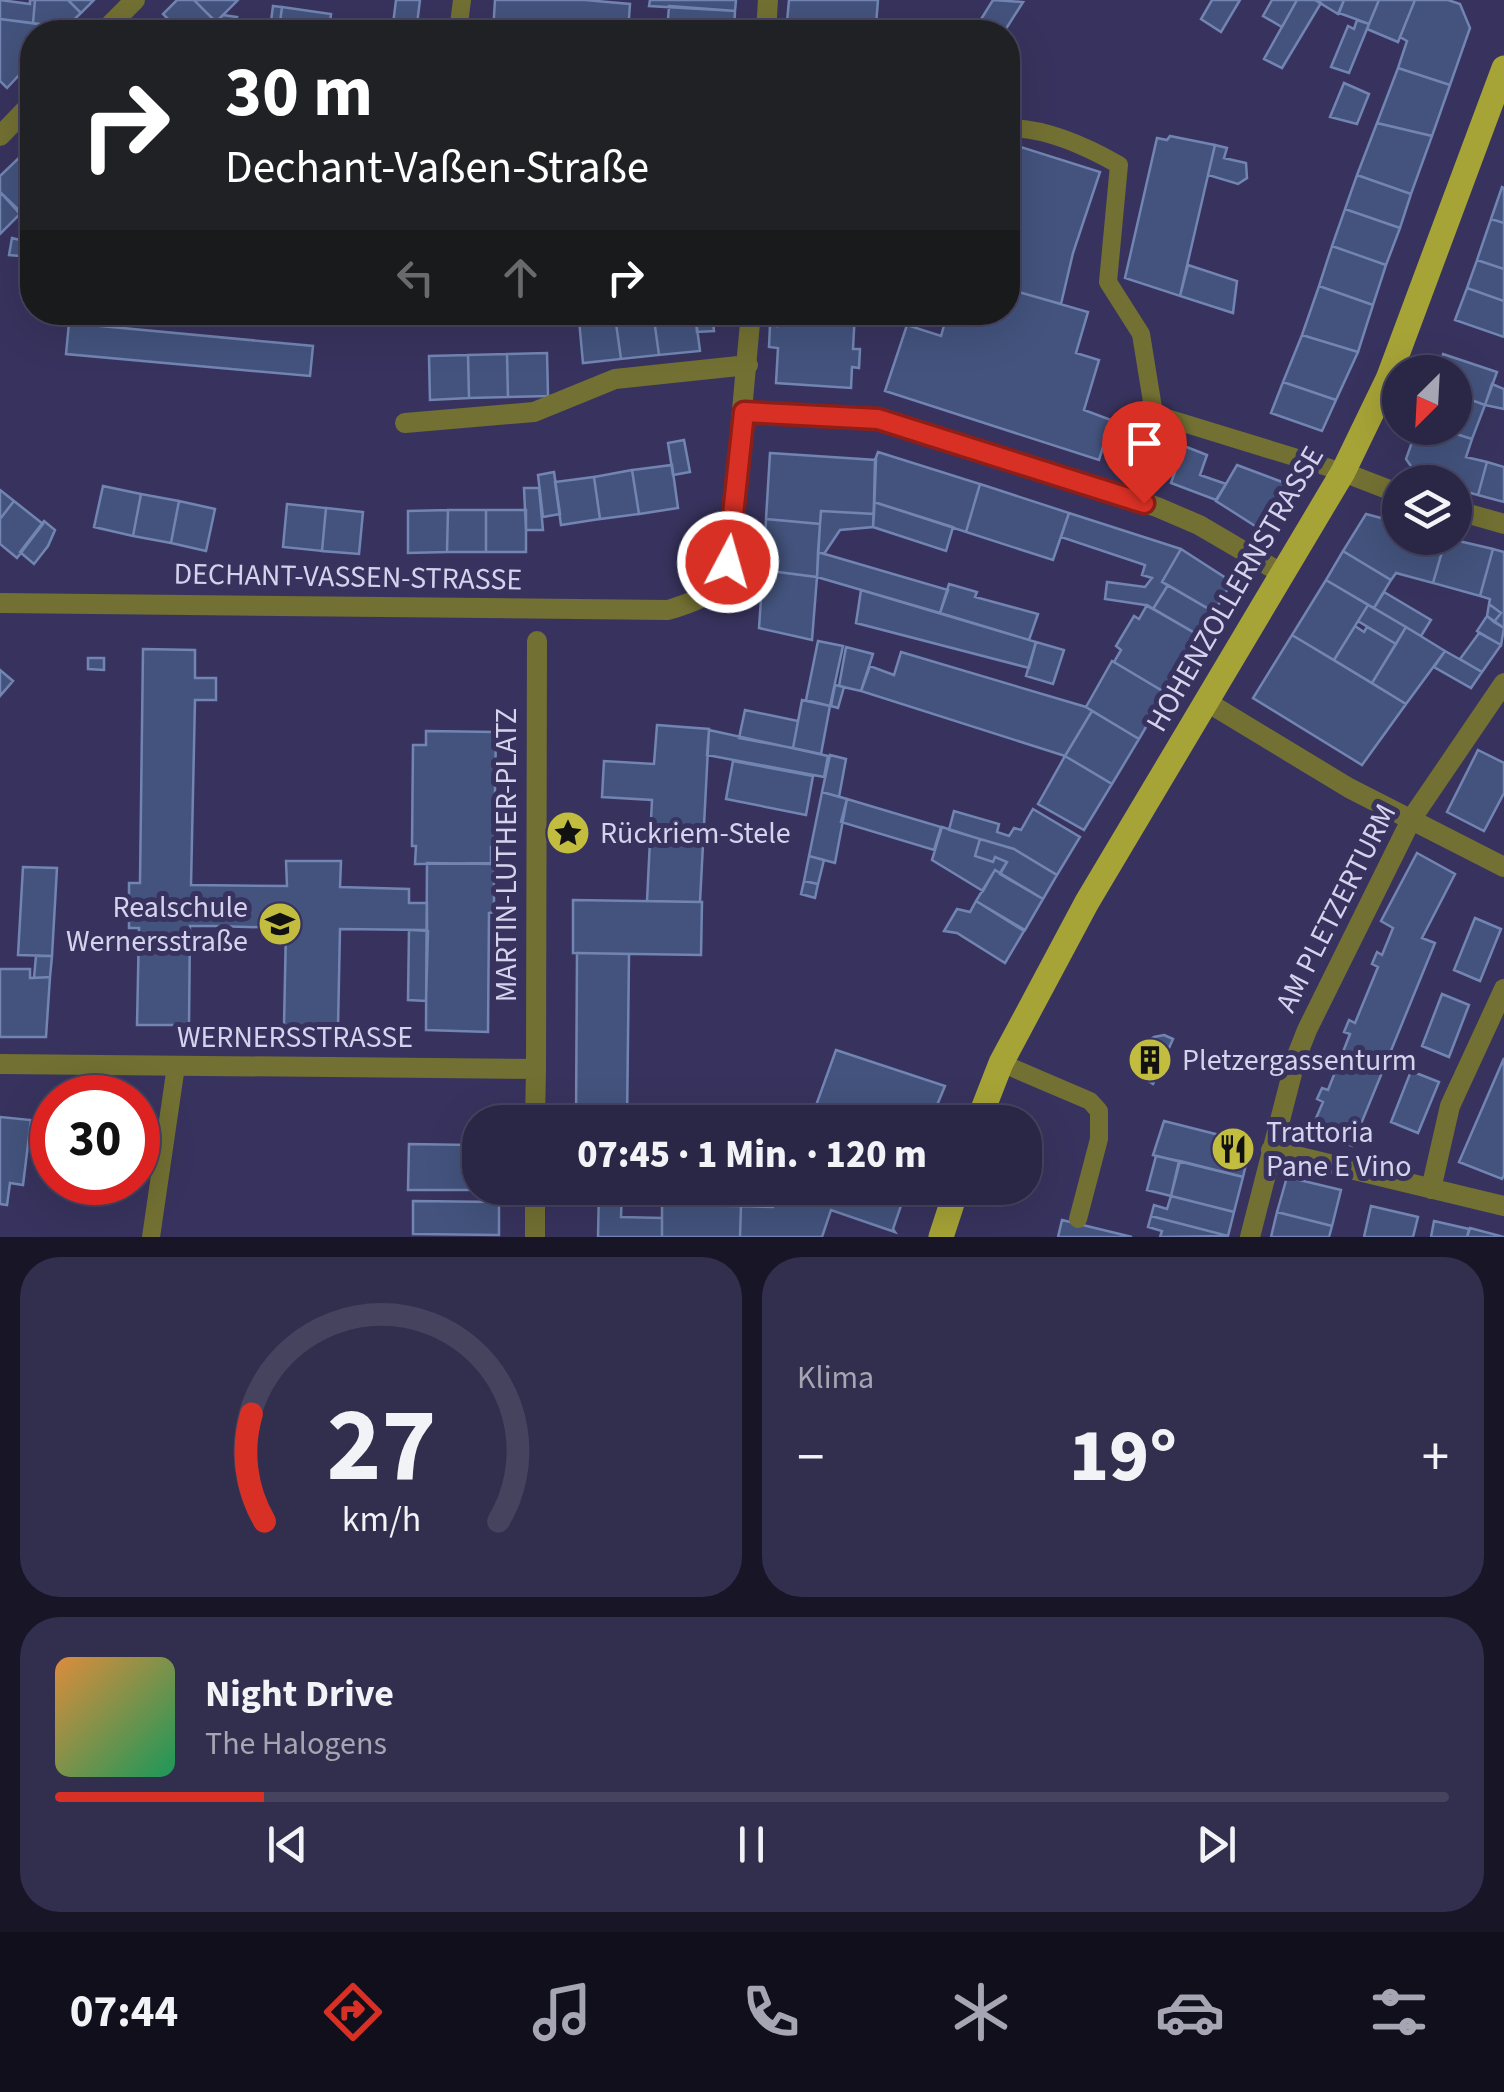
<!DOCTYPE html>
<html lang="de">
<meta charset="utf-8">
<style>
:root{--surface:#2a2646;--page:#322e4d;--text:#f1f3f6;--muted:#a5a5b3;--line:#46435f;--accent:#d93025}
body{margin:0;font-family:"Source Sans 3",sans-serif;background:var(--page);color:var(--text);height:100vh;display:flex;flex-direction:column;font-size:38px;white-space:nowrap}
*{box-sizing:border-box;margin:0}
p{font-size:32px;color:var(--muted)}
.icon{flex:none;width:55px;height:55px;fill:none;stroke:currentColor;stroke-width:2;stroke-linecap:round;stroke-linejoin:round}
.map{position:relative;height:1237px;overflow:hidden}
.sheet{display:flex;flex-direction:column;gap:20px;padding:20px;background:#171526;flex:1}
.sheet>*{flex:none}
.guide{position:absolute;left:20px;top:20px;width:1000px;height:305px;border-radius:40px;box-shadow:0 10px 40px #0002,0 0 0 2px var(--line);background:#202124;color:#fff;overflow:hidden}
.needle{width:65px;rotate:204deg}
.controls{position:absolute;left:1382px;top:355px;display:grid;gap:20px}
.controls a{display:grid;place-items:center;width:90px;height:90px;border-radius:50%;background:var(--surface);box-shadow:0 10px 40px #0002,0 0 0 2px var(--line);font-size:50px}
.speed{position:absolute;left:30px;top:1075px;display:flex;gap:20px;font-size:50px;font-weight:700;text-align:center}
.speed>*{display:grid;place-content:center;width:130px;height:130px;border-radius:50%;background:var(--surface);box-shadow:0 10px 40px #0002,0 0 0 2px var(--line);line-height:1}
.speed .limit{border:15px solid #d22;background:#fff;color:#111}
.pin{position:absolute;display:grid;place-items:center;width:85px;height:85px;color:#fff;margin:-102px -42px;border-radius:50% 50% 50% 0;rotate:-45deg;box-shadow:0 0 10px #0007}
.pin .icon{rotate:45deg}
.me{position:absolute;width:110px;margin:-55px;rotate:6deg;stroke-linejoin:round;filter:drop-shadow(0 0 8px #0008)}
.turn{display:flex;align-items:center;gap:35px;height:210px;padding:0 40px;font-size:45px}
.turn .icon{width:130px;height:130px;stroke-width:2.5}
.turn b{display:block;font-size:70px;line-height:85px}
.lanes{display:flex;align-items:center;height:95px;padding:0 40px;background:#0003;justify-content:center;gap:50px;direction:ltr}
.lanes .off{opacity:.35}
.big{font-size:75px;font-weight:800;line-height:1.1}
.sheet .card{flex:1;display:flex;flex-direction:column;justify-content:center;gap:15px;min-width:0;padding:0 35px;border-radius:40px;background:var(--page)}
.sheet .dial{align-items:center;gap:0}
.dial svg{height:260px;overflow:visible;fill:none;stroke:var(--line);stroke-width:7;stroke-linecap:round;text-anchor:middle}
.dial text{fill:var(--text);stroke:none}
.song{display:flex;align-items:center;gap:30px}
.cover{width:120px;height:120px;border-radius:15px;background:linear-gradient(135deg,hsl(30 70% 55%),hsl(150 70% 35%))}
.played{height:10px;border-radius:5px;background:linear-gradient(90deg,var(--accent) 15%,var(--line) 15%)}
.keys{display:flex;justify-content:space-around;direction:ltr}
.heat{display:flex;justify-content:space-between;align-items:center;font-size:55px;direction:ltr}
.sheet .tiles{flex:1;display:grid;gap:20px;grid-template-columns:1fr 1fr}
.card:last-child{grid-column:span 2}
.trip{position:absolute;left:462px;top:1105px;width:580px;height:100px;border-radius:40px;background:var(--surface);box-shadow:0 10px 40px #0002,0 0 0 2px var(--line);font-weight:800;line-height:100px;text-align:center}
.tabs{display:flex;height:160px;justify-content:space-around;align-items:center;background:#110f1c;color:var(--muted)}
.tabs .icon{width:70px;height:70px}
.tabs .on{color:var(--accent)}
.tabs b{font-size:45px;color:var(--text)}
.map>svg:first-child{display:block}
.building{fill:#43537d;stroke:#7285b2;stroke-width:2.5}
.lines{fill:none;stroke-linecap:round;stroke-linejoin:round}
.lane{stroke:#727032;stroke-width:18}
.street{stroke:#727032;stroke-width:20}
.primary{stroke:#a6a337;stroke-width:25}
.route-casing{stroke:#8d1f18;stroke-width:25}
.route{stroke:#d93025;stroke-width:18}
.labels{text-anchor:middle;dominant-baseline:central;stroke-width:10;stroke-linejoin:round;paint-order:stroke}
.street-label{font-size:30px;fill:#d4d2ed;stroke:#38335e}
.poi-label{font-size:30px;fill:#d4d2ed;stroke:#38335e;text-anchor:start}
</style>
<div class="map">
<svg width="1504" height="1237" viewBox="0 0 1504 1237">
<rect width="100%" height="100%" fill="#38335e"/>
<path class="building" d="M0,0L30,4V0H35L33,23L0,19Z
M35,0H68L81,13L61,32H52L45,25L33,23Z
M68,0H94L81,13Z
M177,0H194L225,31L181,32L163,14Z
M194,0H238L216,22Z
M396,0H420L416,32H392Z
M495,0H585L630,4L628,32H493Z
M650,0H736L735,11L649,6Z
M789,0H878L876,25L869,24L868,32H793L794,22H787Z
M993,0L1023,2L1004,32H973Z
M1212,0H1240L1221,32L1201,19Z
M1272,0H1297L1282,27L1263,16Z
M1297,0H1315L1321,3L1282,68L1264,59Z
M1315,0H1344L1338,14Z
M1344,0H1379L1369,24L1339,13Z
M1379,0H1415L1398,42L1367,29Z
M1415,0H1448L1460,4L1470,28L1450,85L1398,68L1407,41L1400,37Z
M273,6L282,7L279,30L270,29Z
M669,6L735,11L734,32H667Z
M282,7L331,14L329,32L279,30Z
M223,15L237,17L235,24L216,22Z
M0,19L45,25L52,32H32V61L7,88L0,81Z
M1357,20L1369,24L1349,73L1331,67L1348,26L1354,29Z
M241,25L270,29L275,30L233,32Z
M1398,68L1450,85L1432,136L1377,123Z
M1344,83L1369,94L1357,124L1330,117Z
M1377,123L1432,136L1411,194L1357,175Z
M1170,136L1215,145L1180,296L1125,278L1157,138L1167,140Z
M1008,143L1100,172L1073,253L1061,304L1008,289Z
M1215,145L1227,148L1224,158L1246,163L1247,178L1238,184L1208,175Z
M23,154L32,163V213L27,218L0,192V176Z
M1357,175L1411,194L1400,228L1345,209Z
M1502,187L1504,188V223L1491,219Z
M0,192L20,214L0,234Z
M1345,209L1400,228L1386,265L1332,246Z
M1491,219L1504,223V269L1477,260Z
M12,238L32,243V257L9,255Z
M1332,246L1386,265L1373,305L1319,286Z
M1477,260L1504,269V301L1467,288Z
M1188,265L1237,281L1233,313L1180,296Z
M30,273H32V299L28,298Z
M1319,286L1373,305L1358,352L1302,335Z
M1467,288L1504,301V337L1455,320Z
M1008,289L1088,312L1076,353L1099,360L1084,410L1111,420L1099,460L885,391L907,325L941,336L948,312H1008Z
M653,312H695L700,351L659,355Z
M653,312L659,355L621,359L615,316Z
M695,312H712L714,331L697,332Z
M778,312H855L853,349H860L859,368L852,367L851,388L776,383L778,348L769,347L770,325L777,326Z
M615,316L621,359L583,363L579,320Z
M69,323L313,346L310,376L66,354Z
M1302,335L1358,352L1336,400L1283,382Z
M547,353L548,396L508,397L507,354Z
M507,354L508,397L469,398L468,355Z
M1443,354L1497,372L1485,405L1455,394V372H1437Z
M468,355L469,398L430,400L429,356Z
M1283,382L1336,400L1322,431L1271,413Z
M1492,384L1504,389V409L1485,405Z
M1455,394L1485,405L1472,439L1437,428H1455Z
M1417,428H1437L1472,439L1466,457L1487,462L1478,495L1455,489V482L1420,479L1406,459Z
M684,440L690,472L673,475L668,443Z
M1184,446L1207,455L1200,475L1226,484L1216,500L1171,483Z
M878,452L980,484L966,532L874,502L875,460Z
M770,453L876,460L874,514L821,511L820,524L766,519Z
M1487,462L1504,467V502L1478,495Z
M672,465L678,508L639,514L632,470Z
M1237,465L1290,485L1263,531L1216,501Z
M632,470L639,514L600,519L594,477Z
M554,472L560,514L543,517L538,475Z
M594,477L600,519L561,525L555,482Z
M980,484L1069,513L1053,560L966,532Z
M103,486L141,494L133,536L94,527Z
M524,488H539L543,530H526Z
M0,490L14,501L0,519Z
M141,494L179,501L171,543L133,536Z
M14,501L43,524L17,558L0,544V519Z
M179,501L215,509L206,551L171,543Z
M874,502L953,527L946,551L873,527Z
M287,504L326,508L322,551L283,547Z
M326,508L363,512L359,554L322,551Z
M448,510H486V552H447Z
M448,510L447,552L408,553V511Z
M486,510H526V552H486Z
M821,511L874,514L873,527L840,530L824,554L818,552Z
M1069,513L1181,549L1162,582L1168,585L1153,609L1145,605L1105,599L1107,582L1145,587L1152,578L1142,575L1145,565L1061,537Z
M1366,514L1400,523V538H1446L1433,583L1396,573L1391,580L1343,551Z
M766,519L820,524L817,577L763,570Z
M44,521L55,530L48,546L34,564L20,552Z
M1446,538L1493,549L1480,596L1433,583Z
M1181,549L1232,582L1214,612L1162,582Z
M1493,549L1504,552V628L1494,622L1501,613L1489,604L1490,599L1480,596Z
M1343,551L1391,580L1374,608L1326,580Z
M818,552L948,590L940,613L817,577Z
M763,570L817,577L812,640L759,628Z
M1326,580L1368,605L1334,660L1292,635Z
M949,584L977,592L975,597L1038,614L1029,640L940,613Z
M1168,585L1214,612L1200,636L1153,609Z
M861,590L1036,642L1029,668L856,623Z
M1384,592L1431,620L1421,636L1374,608Z
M1489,604L1501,613L1494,622L1487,616Z
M1147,605L1200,636L1166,693L1114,662L1121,650L1116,646L1134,616L1139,619Z
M1368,605L1406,627L1396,644L1358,621Z
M1487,616L1504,628L1501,645L1477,631Z
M1355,626L1364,632L1367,627L1396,644L1372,683L1334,660Z
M1406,627L1445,651L1406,704L1372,683Z
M1479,633L1501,645L1482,672L1460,659Z
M1292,635L1406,704L1362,765L1253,698Z
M818,641L843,646L830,706L806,700Z
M1036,642L1064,650L1053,684L1026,676Z
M846,647L873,654L861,691L839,686Z
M143,649L195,650V678H216V700H195L191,885L287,886L286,861H341L340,887L409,889V903H427V930L340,929L338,1027L284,1026L286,928L214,926H190L189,1025H137L139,928H129V883H140Z
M1445,651L1482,672L1471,688L1434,667Z
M901,652L1086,707L1092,711L1065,756L861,691L870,666L894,675Z
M88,658H104V670L88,669Z
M1112,661L1166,693L1139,739L1086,707Z
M0,670L13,681L0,696Z
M835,685L844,687L838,708L831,706Z
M802,700L830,706L821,754L793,748Z
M745,710L798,721L793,748L739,738Z
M1092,711L1139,739L1112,784L1065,756Z
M657,725L709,729L700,902L647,901L652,800L602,797L604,761L654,764Z
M709,730L828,756L824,777L707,755Z
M426,731L496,732L494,847H491V863L415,864L416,846H412L413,745H426Z
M1478,750L1504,763V793L1484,831L1447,812Z
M830,755L846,759L839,797L822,792Z
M1065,756L1112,784L1084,830L1038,804Z
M733,761L813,776L806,815L726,799Z
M822,792L847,799L835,863L809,856Z
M847,799L941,827L934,850L841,822Z
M1033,809L1080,837L1057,875L1014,849L949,830L954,811L999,824L997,832L1009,836L1014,828L1021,830Z
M942,827L980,839L975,856L993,862L995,857L1007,862L1000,873L995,870L983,891L932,860Z
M980,839L1014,849L1057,875L1043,899L1000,874L1007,862L995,857L993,862L975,856Z
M1417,853L1455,874L1422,938L1435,943L1352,1146L1311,1130L1323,1102L1317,1099L1322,1088L1328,1090L1350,1034L1344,1032L1349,1020L1355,1023L1378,967L1372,964L1377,952L1382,955L1393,928L1381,921Z
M809,856L824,860L818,884L804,881Z
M427,863L494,864V912L489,913L488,1032L426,1030Z
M23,867L57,868L52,956L18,955Z
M995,870L1043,899L1025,930L976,901Z
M804,881L818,884L815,898L801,894Z
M573,900L702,902L701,955L573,953Z
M976,901L1024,931L1005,963L957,933L944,931L957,909L970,912Z
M1475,918L1501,929L1480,981L1454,970Z
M409,930L428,931L426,1001L408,1000Z
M577,953L629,954L627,1122H576Z
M36,956H52L50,977L34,978Z
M0,969H30V978L50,977L46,1037H0Z
M1442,994L1469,1005L1449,1057L1422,1046Z
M1164,1035L1173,1039L1153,1084L1140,1076L1136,1065L1137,1056L1143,1044L1154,1037Z
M836,1050L945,1086L930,1122H810Z
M1504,1058V1175L1502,1179L1459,1162Z
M1411,1071L1439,1082L1418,1133L1391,1122Z
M0,1117L31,1120L23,1185L10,1183L7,1205L0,1204Z
M138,1118H148L141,1174H138Z
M1164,1121L1251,1143L1243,1177L1153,1155Z
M472,1138H480V1188H488V1190H408L409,1144L472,1145Z
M1156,1156L1179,1161L1171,1196L1147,1190Z
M1180,1161L1243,1177L1234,1212L1171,1196Z
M1287,1177L1341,1190L1332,1226L1277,1212Z
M599,1188H622L621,1217L662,1218V1237H598Z
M780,1188H907L893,1229L895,1232L831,1210L822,1237H740L741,1206L773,1207Z
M1171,1196L1234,1212L1228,1236L1151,1216L1154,1205L1167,1209Z
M413,1201L499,1202V1235L413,1234Z
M662,1205L741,1206L740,1237H662Z
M1371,1206L1418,1217L1413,1237H1364Z
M1277,1212L1332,1226L1329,1237H1271Z
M1151,1216L1228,1236L1160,1237L1162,1231L1148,1227Z
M1062,1220L1132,1237H1058Z
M1434,1221L1469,1229L1467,1237H1431Z
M1470,1228L1504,1237H1467Z"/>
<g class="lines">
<path class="lane" d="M114,22L125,32
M458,32L462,0
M1008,128C1046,128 1086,146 1119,165L1108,282L1141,334L1154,414L1343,472
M1144,503L1154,414
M1001,1063L1090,1101L1099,1111V1139L1078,1219
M151,1237L176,1066"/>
<path class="street" d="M103,32L135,0
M766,32L768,0
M0,136L32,103
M744,412L879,419L929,433L1157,507L1199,525L1281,573
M405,423L534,412L615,379L748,365
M1343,472L1400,494
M1455,510L1504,524
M0,603L668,610C701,600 714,595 728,563L751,312
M1207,702L1349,788L1504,867
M0,1064L536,1069L535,1122
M536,1069L537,641
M1271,1150L1504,1206
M1431,1189L1450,1106L1504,989
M535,1237V1188
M1250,1237L1296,1058L1307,1030L1412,818L1504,683"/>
<path class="primary" d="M978,1122L1001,1063L1087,902L1343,472L1388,379L1504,68
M941,1237L957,1188"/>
</g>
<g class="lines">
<defs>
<path id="route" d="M728,562L744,412L878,419L1144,503"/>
</defs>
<use href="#route" class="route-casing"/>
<use href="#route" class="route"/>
</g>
<defs>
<symbol id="sight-disc" viewBox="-11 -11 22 22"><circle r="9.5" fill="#c2bd3f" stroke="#38335e"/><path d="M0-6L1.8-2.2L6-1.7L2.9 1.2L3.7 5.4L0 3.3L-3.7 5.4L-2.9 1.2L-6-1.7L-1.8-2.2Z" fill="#111"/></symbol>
<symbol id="school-disc" viewBox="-11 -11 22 22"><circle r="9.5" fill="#c2bd3f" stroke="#38335e"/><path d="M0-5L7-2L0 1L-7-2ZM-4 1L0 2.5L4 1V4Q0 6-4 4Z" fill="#111"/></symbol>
<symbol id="building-disc" viewBox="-11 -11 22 22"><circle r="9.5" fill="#c2bd3f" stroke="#38335e"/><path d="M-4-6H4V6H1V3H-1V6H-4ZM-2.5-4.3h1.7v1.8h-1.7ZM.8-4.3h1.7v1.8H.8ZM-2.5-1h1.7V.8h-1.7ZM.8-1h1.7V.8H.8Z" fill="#111"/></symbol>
<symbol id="restaurant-disc" viewBox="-11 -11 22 22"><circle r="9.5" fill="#c2bd3f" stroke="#38335e"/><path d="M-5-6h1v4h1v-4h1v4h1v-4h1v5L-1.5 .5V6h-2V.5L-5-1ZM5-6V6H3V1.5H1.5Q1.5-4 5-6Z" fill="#111"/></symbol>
</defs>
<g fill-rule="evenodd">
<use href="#sight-disc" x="543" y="808" width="50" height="50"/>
<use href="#school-disc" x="255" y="899" width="50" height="50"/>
<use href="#building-disc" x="1125" y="1035" width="50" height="50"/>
<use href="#restaurant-disc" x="1208" y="1124" width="50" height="50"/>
</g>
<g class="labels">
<g class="street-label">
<text transform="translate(348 577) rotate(1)">DECHANT-VASSEN-STRASSE</text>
<text transform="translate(1235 589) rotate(-60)">HOHENZOLLERNSTRASSE</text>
<text transform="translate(506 855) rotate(-90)">MARTIN-LUTHER-PLATZ</text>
<text transform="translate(1336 908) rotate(-63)">AM PLETZERTURM</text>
<text x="295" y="1037">WERNERSSTRASSE</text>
</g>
<g class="poi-label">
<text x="600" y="833">Rückriem-Stele</text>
<text x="248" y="907" text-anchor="end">Realschule<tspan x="248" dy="34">Wernersstraße</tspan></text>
<text x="1182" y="1060">Pletzergassenturm</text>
<text x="1266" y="1132">Trattoria<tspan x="1266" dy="34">Pane E Vino</tspan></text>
</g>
</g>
</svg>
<div class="controls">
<a><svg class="needle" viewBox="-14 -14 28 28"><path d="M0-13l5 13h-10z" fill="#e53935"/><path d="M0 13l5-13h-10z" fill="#a5a5b3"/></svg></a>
<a><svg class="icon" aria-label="layers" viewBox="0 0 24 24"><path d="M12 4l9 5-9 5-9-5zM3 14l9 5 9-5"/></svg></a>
</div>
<div class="speed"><div class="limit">30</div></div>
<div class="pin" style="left:1144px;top:503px;background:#d93025"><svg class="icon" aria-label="arrive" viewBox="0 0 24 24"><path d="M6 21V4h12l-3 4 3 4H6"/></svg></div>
<svg class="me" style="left:728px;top:562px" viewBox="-20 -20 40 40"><circle r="17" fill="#d93025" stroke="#fff" stroke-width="3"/><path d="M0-11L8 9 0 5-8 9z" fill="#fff"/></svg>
<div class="trip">07:45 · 1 Min. · 120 m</div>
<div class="guide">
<div class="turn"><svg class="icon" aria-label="right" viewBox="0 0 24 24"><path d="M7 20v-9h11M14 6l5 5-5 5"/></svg><div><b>30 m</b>Dechant-Vaßen-Straße</div></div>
<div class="lanes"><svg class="icon off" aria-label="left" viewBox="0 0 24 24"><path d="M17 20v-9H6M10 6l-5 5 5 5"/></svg><svg class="icon off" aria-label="ahead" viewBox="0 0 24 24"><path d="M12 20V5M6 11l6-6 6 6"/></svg><svg class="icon" aria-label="right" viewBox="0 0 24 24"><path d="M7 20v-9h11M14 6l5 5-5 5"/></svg></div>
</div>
</div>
<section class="sheet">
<div class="tiles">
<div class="card dial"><svg viewBox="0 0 100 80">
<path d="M14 69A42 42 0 1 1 86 69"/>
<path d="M14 69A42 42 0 0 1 10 36" stroke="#d93025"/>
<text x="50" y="56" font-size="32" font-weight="700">27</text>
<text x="50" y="72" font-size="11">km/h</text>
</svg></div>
<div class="card"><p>Klima</p>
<div class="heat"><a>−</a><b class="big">19°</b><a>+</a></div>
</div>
<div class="card">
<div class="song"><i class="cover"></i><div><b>Night Drive</b><p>The Halogens</p></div></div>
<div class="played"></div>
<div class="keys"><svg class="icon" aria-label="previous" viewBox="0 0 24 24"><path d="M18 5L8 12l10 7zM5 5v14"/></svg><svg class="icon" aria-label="pause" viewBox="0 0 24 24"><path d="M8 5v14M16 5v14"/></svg><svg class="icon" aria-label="next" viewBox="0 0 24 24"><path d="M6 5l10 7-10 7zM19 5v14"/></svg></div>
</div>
</div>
</section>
<nav class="tabs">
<b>07:44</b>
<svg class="icon on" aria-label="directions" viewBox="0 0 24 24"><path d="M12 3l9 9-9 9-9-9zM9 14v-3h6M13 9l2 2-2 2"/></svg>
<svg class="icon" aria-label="music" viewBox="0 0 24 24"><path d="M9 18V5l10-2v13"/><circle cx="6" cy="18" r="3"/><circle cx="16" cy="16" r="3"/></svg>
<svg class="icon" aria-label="phone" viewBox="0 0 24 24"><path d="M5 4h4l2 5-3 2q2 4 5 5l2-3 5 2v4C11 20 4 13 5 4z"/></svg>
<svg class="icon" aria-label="climate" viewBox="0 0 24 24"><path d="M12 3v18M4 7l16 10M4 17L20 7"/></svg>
<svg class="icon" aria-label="car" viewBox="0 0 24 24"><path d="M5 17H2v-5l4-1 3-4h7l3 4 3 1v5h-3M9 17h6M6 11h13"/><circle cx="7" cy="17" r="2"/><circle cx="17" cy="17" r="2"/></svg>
<svg class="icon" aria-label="filters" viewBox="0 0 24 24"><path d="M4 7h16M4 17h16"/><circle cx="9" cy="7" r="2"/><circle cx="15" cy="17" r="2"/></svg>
</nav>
